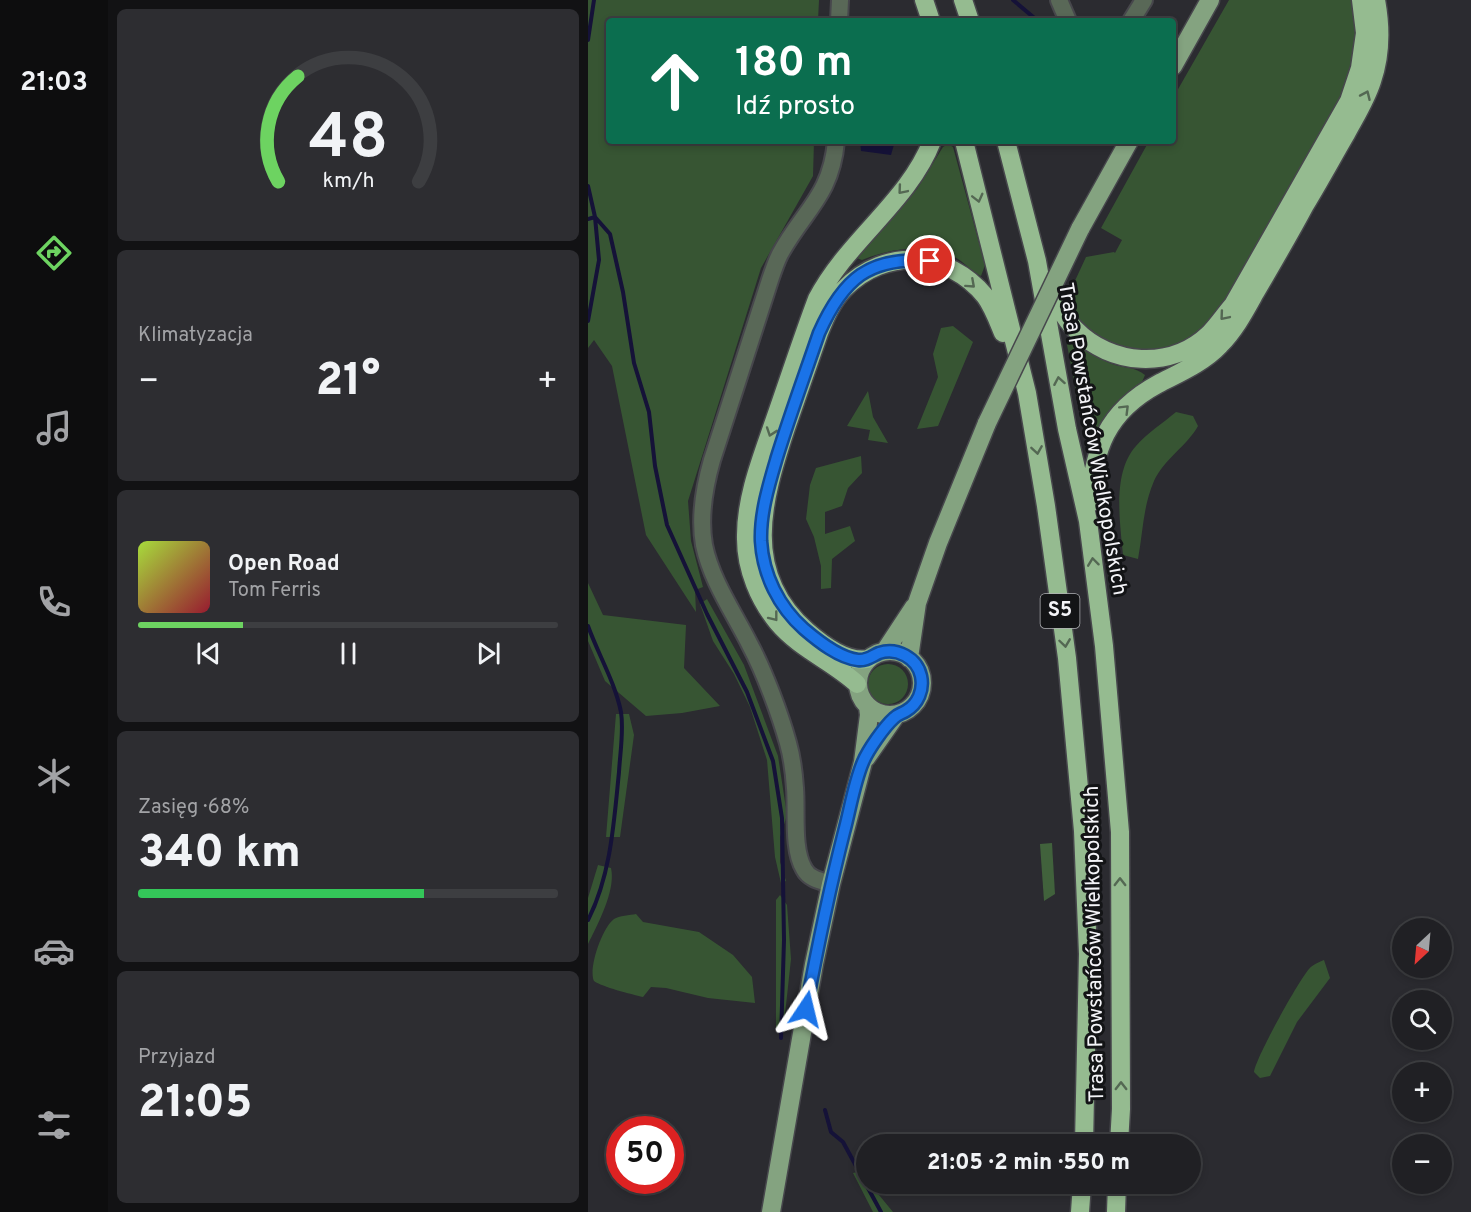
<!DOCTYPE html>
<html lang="pl">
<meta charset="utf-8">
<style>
:root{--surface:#202024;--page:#2d2d31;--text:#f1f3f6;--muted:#a2a3a6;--line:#3d3e41;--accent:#6dd361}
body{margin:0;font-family:Overpass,sans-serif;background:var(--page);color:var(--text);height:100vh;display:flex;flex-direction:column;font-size:22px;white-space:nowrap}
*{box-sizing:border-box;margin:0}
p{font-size:20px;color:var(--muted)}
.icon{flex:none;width:33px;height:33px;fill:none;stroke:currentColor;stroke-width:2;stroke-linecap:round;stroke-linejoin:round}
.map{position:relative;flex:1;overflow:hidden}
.panel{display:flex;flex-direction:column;gap:9px;padding:9px;background:#121214;width:480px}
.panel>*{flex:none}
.banner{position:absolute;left:18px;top:18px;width:570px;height:126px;border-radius:6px;box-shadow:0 3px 9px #0003,0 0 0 2px var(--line);background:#0b6e4f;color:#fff;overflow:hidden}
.needle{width:39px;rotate:206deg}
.tools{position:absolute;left:804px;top:918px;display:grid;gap:12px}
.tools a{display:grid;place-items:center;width:60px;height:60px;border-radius:50%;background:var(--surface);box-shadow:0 3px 9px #0003,0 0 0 2px var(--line);font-size:30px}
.speed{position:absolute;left:18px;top:1116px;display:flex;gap:12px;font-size:30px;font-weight:700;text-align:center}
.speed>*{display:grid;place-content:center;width:78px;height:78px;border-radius:50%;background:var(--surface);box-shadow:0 3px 9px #0003,0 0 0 2px var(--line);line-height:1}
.speed .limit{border:9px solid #d22;background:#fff;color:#111}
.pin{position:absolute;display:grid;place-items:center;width:51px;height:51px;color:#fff;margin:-26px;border:3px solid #fff;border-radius:50%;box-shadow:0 2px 6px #0007}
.me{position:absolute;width:66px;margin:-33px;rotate:10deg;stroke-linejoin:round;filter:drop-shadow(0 0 4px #0008)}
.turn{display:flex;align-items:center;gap:21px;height:126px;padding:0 30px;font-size:27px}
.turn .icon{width:78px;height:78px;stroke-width:2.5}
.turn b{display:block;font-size:42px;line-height:51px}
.big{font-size:45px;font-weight:800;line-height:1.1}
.panel .card{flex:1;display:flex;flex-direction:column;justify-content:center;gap:9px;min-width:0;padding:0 21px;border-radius:9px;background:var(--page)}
.panel .dial{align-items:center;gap:0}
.dial svg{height:156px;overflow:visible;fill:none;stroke:var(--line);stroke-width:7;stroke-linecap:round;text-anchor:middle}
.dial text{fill:var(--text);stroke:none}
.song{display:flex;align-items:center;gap:18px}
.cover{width:72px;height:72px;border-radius:9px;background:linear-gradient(135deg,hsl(80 70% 55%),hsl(350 70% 35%))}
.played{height:6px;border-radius:3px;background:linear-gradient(90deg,var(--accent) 25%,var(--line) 25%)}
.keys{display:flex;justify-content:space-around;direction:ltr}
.heat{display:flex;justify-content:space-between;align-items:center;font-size:33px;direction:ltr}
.charge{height:9px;border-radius:4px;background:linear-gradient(90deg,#34c759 68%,var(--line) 0)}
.trip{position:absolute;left:268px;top:1134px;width:345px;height:60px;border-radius:30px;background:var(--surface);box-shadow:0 3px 9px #0003,0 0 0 2px var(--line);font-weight:800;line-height:60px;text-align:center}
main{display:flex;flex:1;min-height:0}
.tab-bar{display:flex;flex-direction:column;width:108px;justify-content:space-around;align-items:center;background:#0d0d0e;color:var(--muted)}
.tab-bar .icon{width:42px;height:42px}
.tab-bar .active{color:var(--accent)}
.tab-bar b{font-size:27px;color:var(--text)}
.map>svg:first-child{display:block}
.green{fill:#375533}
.forest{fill:#41623c}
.water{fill:#151238}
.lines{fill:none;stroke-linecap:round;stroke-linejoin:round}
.stream{stroke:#151238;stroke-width:4}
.minor-casing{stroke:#47474c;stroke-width:20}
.major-casing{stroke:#47474c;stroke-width:21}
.highway-casing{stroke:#47474c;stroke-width:21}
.minor{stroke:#596857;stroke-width:16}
.major{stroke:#84a380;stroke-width:18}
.highway{stroke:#95bb90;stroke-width:18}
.major-bridge-casing{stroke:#47474c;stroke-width:21;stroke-linecap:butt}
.major-bridge{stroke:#84a380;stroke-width:18}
.oneway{stroke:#546853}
.route-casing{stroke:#114b97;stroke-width:15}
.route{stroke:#1a73e8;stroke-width:10}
.labels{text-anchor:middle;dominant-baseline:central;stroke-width:6;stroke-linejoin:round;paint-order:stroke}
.shield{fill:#131416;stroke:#b0b1b4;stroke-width:1.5}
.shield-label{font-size:20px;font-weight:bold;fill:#f4f4f8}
.street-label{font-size:21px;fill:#f4f4f8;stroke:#131416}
</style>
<main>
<nav class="tab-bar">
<b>21:03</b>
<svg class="icon active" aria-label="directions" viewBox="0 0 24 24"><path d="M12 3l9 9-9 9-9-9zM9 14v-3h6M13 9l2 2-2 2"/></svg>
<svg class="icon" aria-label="music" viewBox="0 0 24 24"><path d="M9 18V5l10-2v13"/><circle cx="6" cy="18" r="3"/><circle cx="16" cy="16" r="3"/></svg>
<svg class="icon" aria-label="phone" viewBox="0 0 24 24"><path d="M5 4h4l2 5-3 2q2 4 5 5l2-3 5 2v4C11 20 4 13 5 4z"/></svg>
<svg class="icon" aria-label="climate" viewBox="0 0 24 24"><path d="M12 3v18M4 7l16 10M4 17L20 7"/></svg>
<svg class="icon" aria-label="car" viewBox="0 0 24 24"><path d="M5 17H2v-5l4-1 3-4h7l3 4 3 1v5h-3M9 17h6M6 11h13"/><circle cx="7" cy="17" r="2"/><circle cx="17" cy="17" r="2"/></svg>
<svg class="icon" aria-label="filters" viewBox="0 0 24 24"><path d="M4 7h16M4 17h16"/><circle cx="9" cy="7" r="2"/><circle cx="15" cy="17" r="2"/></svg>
</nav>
<section class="panel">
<div class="card dial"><svg viewBox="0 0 100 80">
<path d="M14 69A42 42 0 1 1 86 69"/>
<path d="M14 69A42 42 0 0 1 24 15" stroke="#6dd361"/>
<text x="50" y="56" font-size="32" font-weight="700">48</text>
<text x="50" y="72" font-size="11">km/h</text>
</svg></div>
<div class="card"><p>Klimatyzacja</p>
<div class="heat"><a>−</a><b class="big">21°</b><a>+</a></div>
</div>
<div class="card">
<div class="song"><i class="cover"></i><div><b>Open Road</b><p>Tom Ferris</p></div></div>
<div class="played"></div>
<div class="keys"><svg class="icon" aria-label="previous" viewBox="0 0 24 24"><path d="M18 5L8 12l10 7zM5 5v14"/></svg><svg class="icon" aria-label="pause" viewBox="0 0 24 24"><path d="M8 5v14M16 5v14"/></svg><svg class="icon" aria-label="next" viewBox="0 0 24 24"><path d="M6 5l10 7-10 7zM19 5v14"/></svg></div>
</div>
<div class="card"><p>Zasięg · 68%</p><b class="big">340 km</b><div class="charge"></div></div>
<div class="card"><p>Przyjazd</p><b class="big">21:05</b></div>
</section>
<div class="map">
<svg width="883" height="1212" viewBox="0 0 883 1212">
<rect width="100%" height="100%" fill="#2b2b30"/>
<path class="green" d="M0,0H231L230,21H21V141H226L225,176L173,268L100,501L103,541L115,587L107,590L108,612L58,535L24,366L6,340L0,348Z
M641,0H764C770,20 770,43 765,63C757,94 740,122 724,150C703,188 682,227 658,264C644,287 630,318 608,334C578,357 530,355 502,331C491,322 485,310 479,298L498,257L526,252L527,253L534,240L513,228L561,141H585V98Z
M360,144L365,147L397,265L393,276C384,272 378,264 370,259C341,242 303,248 274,260L266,257L329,189L355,147Z
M365,326L385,342L350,426L329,429L350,377L345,354L353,328Z
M481,339C496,344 508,358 524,364C535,368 548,367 557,375L554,382L521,413L507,438L498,436L496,432L479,345Z
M280,391L285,417L300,443L280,440L282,430L259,426Z
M588,412L605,416L610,426C599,446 576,459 566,481C555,506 555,532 550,559L535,555C532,521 524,473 548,446C559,433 575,423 588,412Z
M273,456L274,473L260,488L254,506L237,512V534L262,526L267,541L244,559L243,588L233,589V566L226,537L218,519L222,485L228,468Z
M0,583L15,615L98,625L96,668L132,706L94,713L58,716L17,681L0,641Z
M119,599L156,665L190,756L199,815L192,837V862L198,881L193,883L187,857L179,760L162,707L146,674L125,641L112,604Z
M280 684a20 20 0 1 1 40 0a20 20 0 1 1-40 0Z
M28,714H41L46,735L32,837H18Z
M10,865L23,868C28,890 10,924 0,944V898Z
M192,895L199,905L203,959L195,1033L188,1029V900Z
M48,914L55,922L111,932L145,955L164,977L167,1003L120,998L78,988L63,987L55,997C43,994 14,987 6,981C0,969 14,928 26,919C31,916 42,915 48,914Z
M736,960L742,978L709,1022L682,1076L672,1078L666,1072C668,1057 710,982 721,969C724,965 731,962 736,960Z
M274,1171L279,1178V1184H282L305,1212H285L265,1173Z"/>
<path class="forest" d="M464,843L467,894L456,901L452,844Z"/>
<path class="water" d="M272,141H307L303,155L273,151Z"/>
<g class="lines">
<path class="stream" d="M425,0L450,21
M0,40L6,0
M0,186L7,217L11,260L0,321
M0,219L7,217L22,234L35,292L46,363L61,412L67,466L79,525L119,614L159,692L185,761L194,818L196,940L193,1038
M0,626C10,654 27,682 33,712C36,731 32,753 31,772C26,821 23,875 0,920
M237,1110L243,1132L255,1142L293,1212"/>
<defs>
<path id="minor" d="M471,0L480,21
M251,21L252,0
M543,21L556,0
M243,884C233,881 221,879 216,869C204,849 209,811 207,788C206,773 204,757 200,743C192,714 176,671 162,645C146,613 123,580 116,545C111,516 116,488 124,460L182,280C185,271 188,262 192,254C216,210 243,196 248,141"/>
<path id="major" d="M585,66L622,0
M492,229L541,141
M270 683a32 32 0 1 1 64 0a32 32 0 1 1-64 0Z
M297,651L326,607
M321,658L329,603L350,543L399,423
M278,758L308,715
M183,1212L226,964L243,884L275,762L281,715L280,707"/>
<path id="highway" d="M336,0L343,21
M375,0L382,21
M376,141L439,393L458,506L479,658L495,831L500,954L496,1144
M418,141L449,261L479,429L500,521L516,646L532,832L533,1109L531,1144
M459,282C467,299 474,316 487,329C523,366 583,370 621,334C630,325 637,314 645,305L761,101L772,68L777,33L773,0
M501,504C506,449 518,412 570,384C591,373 615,363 632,345C647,330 657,311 667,293C684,264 701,235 717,205C731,182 744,158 758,134C767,117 778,100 784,81C793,55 793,27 788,0
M280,659C258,663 235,645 219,631C153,573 174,501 198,428C209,396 220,364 231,333C237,318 244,301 256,289C297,247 360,251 397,296C405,307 410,321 415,333
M269,684C244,661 212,649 190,623C171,600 158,569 158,539C157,498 174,457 187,419C201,379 214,339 229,299C259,241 321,201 344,141
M492,1212L494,1184
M528,1212L529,1184"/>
</defs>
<use href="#minor" class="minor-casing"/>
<use href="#major" class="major-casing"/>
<use href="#highway" class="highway-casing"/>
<use href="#minor" class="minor"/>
<use href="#major" class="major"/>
<use href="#highway" class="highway"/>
<defs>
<path id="major-bridge" d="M399,423L492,229"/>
</defs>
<use href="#major-bridge" class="major-bridge-casing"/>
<use href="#major-bridge" class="major-bridge"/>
</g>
<defs><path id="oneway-chevron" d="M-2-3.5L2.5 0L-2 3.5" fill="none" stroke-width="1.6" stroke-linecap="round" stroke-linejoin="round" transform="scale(1.5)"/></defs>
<g class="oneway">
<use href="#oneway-chevron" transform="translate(778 95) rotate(-66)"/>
<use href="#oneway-chevron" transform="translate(314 190) rotate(130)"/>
<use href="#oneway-chevron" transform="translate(390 198) rotate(76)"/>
<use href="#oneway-chevron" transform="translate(383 284) rotate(42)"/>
<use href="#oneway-chevron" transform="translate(636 316) rotate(130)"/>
<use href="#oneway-chevron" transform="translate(471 381) rotate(-100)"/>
<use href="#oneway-chevron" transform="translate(537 409) rotate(-45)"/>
<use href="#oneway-chevron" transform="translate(183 432) rotate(109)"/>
<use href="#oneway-chevron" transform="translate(449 450) rotate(81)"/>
<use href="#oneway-chevron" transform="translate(505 562) rotate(-97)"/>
<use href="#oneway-chevron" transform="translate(186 617) rotate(52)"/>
<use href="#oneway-chevron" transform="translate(477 643) rotate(82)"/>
<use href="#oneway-chevron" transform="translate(532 882) rotate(-90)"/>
<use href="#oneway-chevron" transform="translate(533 1086) rotate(-90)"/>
</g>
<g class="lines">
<defs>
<path id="route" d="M218,1009C229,950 241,891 256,832C262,810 266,783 275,762C280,750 296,727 306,718C310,714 313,714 318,711C330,704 336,690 333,676C329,658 309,647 291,653C284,656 279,661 270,660C251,658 230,641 216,629C191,607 175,575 173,541C172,513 181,484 189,457C202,415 217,374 231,333C255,279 281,256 342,261"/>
</defs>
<use href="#route" class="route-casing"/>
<use href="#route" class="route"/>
</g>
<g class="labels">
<rect class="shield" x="452.5" y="594" width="39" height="34" rx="4.5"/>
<g class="shield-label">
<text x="472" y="611">S5</text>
</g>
<g class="street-label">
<text transform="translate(504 439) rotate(80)">Trasa Powstańców Wielkopolskich</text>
<text transform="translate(507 944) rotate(-91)">Trasa Powstańców Wielkopolskich</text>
</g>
</g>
</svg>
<div class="tools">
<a><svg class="needle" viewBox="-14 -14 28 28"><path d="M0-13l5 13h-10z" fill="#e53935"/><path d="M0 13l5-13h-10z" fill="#a2a3a6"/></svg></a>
<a><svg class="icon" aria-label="search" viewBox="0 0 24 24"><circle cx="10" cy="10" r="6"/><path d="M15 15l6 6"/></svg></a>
<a>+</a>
<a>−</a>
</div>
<div class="speed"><div class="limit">50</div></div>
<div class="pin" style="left:342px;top:261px;background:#d93025"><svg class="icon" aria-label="arrive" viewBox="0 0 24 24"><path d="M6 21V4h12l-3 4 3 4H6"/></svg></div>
<svg class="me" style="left:218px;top:1009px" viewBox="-20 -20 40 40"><path d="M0-17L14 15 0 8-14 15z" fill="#1a73e8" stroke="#fff" stroke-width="4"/></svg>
<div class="trip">21:05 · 2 min · 550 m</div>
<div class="banner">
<div class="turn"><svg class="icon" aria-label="ahead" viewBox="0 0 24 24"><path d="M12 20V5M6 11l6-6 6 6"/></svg><div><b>180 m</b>Idź prosto</div></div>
</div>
</div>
</main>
